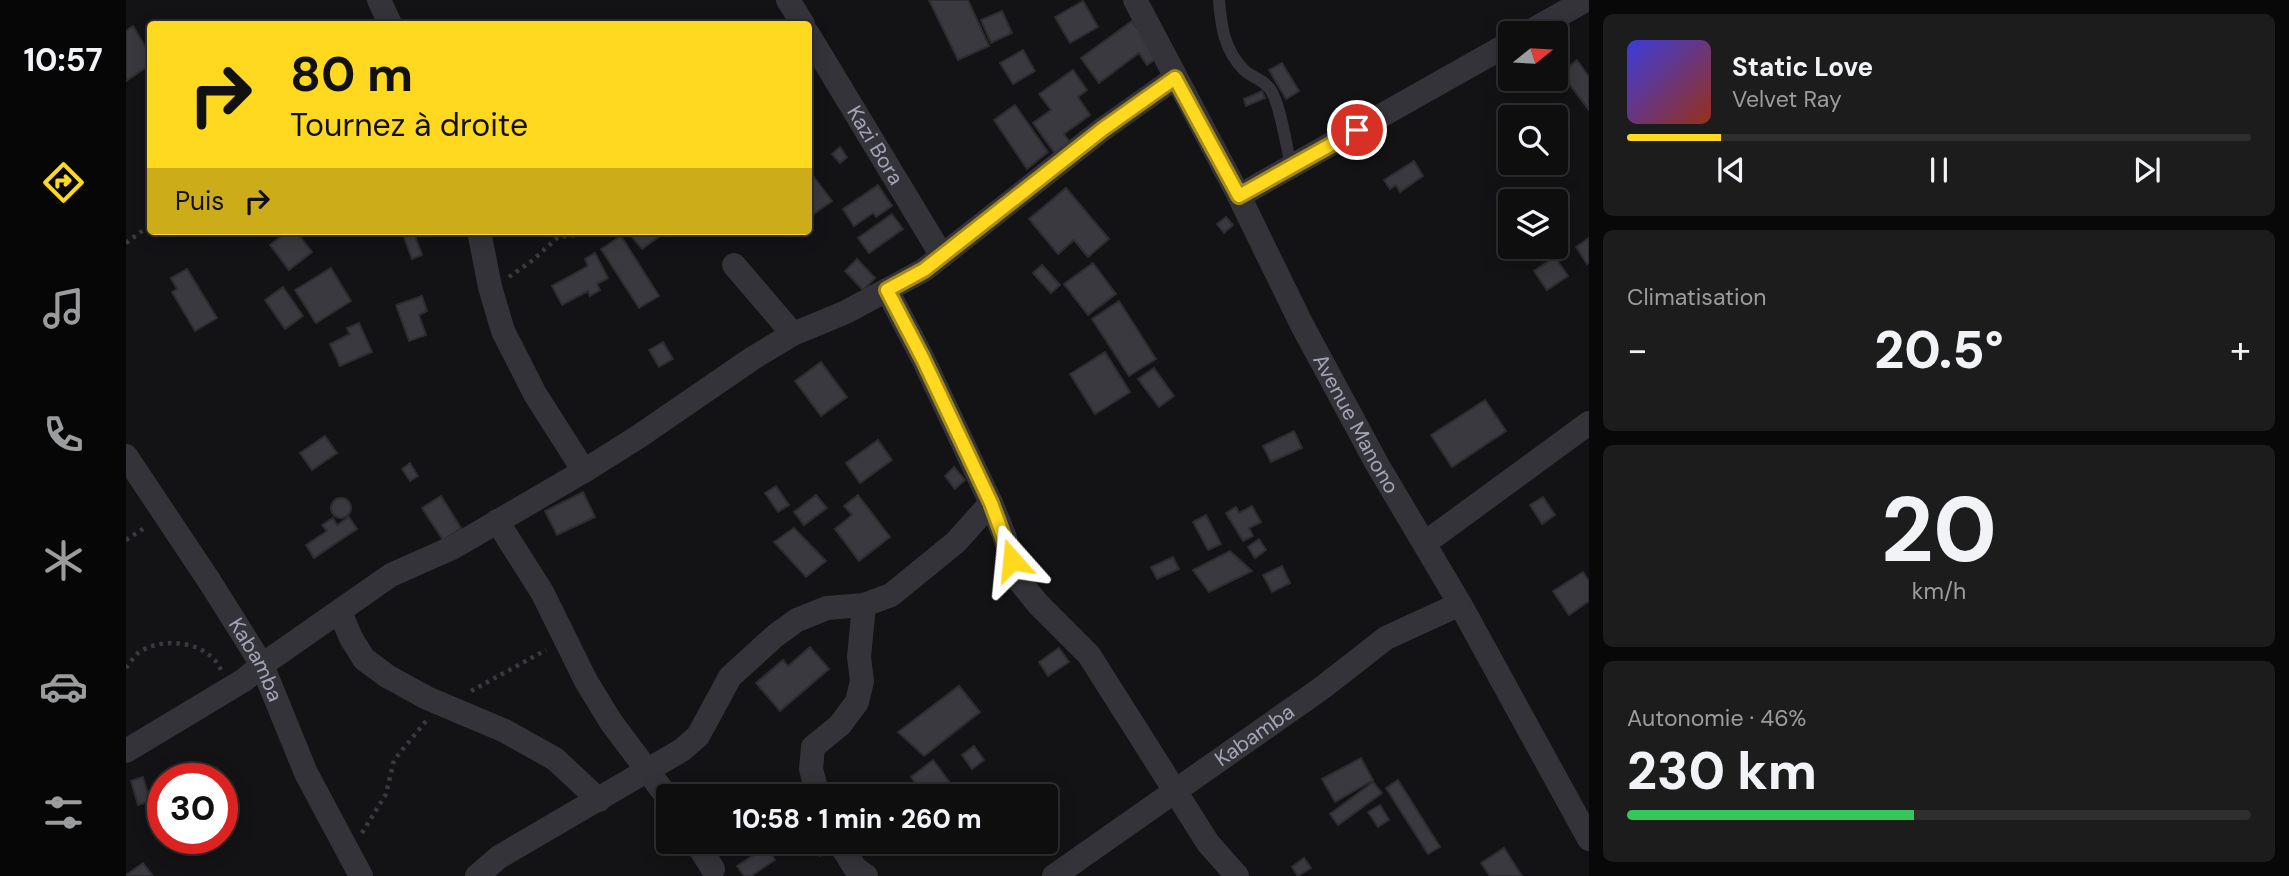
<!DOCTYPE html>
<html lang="fr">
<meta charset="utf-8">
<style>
:root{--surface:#0e0e0f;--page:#1c1c1d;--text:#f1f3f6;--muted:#9b9c9e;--line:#2e2e2f;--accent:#ffd820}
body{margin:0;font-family:"DM Sans",sans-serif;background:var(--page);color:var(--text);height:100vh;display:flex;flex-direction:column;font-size:26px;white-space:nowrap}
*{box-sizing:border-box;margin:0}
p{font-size:23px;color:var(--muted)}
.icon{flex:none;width:38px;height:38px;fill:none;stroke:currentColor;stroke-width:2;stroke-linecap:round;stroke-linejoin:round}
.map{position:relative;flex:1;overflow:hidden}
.details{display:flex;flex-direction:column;gap:14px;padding:14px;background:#080808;width:700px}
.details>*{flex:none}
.banner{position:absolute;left:21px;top:21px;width:665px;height:214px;border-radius:7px;box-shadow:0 4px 18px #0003,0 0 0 2px var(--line);background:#ffd820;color:#111;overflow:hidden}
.needle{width:46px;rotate:72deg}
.controls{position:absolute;left:1372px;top:21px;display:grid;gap:14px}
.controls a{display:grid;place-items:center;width:70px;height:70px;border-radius:7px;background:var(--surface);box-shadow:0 4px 18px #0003,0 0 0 2px var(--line);font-size:35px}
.speed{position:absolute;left:21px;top:763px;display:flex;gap:14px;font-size:35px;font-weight:700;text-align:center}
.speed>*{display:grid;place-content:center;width:91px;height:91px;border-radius:50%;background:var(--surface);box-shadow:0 4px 18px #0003,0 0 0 2px var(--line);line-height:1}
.speed .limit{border:10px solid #d22;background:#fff;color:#111}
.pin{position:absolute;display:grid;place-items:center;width:60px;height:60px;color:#fff;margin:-30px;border:4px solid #fff;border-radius:50%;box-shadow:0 2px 7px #0007}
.me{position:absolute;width:77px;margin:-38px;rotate:342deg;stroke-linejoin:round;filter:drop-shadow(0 0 5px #0008)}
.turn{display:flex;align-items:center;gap:24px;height:147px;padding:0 28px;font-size:32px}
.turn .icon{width:91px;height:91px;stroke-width:2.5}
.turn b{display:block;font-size:49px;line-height:60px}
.then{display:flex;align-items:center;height:66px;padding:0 28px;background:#0003;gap:14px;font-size:26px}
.big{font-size:52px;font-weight:800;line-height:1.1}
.details .widget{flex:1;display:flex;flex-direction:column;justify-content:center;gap:10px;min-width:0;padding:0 24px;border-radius:10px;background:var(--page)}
.details .dial{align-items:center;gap:0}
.dial b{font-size:91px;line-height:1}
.song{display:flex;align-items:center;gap:21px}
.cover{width:84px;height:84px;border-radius:10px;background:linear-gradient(135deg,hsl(240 70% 55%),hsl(10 70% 35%))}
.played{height:7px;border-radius:4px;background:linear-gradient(90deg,var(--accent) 15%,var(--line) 15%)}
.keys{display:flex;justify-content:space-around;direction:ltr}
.heat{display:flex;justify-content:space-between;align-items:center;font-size:38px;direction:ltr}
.charge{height:10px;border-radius:5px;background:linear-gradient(90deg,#34c759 46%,var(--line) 0)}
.trip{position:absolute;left:530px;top:784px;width:402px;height:70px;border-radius:7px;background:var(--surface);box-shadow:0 4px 18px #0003,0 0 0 2px var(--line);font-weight:800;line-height:70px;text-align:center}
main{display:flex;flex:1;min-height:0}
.dock{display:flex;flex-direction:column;width:126px;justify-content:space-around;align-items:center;background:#060606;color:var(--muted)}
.dock .icon{width:49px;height:49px}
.dock .current{color:var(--accent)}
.dock b{font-size:32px;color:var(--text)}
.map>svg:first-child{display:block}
.building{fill:#3a393f;stroke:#2d2c30;stroke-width:2}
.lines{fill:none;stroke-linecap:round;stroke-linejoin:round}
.path{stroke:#393a41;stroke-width:4.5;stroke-dasharray:3.5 5;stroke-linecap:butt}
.lane{stroke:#333339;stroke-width:12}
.street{stroke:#333339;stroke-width:24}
.route-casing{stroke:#a68c15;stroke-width:18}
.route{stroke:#ffd820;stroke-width:12}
.labels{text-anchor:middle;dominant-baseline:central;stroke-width:5;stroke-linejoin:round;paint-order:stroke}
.street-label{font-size:21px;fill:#a3a5b6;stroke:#0e0d0f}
</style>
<main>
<nav class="dock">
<b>10:57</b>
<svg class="icon current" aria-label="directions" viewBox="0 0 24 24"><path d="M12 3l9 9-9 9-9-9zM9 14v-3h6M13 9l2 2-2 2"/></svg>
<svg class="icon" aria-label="music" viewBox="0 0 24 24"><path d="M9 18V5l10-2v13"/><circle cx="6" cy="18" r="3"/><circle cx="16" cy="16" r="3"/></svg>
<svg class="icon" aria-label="phone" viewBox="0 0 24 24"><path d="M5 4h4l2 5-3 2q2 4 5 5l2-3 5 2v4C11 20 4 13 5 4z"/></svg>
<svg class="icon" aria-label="climate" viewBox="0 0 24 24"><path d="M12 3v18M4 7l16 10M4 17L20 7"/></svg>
<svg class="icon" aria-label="car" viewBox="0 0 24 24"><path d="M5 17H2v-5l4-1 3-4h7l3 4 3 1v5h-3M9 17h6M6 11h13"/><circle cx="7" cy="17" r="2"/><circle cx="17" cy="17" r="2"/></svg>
<svg class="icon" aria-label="filters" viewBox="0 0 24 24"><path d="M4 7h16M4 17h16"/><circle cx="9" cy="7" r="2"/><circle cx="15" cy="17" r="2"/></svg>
</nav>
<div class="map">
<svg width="1463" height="876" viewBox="0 0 1463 876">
<rect width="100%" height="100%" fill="#131214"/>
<path class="building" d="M803,0H842L863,46L832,60Z
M957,1L972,27L944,43L929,17Z
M876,11L886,33L865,43L855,20Z
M1006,21L1032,57L1021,65L1013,53L973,83L955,58Z
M7,26L24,54V65L0,81V31Z
M897,50L909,71L887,84L874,63Z
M1451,60L1463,77V110L1435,73Z
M1156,63L1173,91L1160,99L1143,70Z
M947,70L961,90L952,97L964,115L938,134L946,145L931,156L907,123L925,110L913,94Z
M1136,91L1139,98L1120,106L1118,99Z
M889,105L922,152L901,169L868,120Z
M714,147L721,157L714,163L706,154Z
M1288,161L1297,176L1274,192L1270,185L1264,189L1258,180Z
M682,169L706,201L682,218Z
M752,185L766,206L750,217L747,213L728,226L717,209Z
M940,188L983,239L962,257L948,240L932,254L903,219Z
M766,214L777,229L743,253L732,238Z
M1100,217L1107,225L1098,233L1091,224Z
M162,231H170L186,252L163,270L144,245Z
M512,231H541L516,249L505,236Z
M288,233L296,255L286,259L278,237Z
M495,236L533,296L513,308L475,249Z
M1463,238V262L1461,264L1450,247Z
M469,253L482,278L471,284L474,290L464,296L462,291L436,305L426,286L462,266L459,259Z
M1429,257L1442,276L1421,290L1408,271Z
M731,259L749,278L737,290L719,271Z
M967,263L990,294L962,315L938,284Z
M916,265L934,285L925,293L907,273Z
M205,268L225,301L190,323L169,290Z
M61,269L91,318L69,331L46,292L51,289L45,278Z
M157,287L177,316L159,329L139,300Z
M296,296L301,311L293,315L300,335L283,341L270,305Z
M993,301L1030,359L1003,376L966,319Z
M233,323L246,352L214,366L204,344L224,334L221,328Z
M537,342L547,359L533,367L523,350Z
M979,352L1004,392L969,414L944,374Z
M695,362L721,397L695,416L669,381Z
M1028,368L1048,396L1033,407L1012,379Z
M1359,400L1380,431L1326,467L1305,435Z
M1168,431L1176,448L1145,462L1137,446Z
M199,436L211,453L186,470L174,453Z
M752,440L766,460L734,483L720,463Z
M284,463L292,476L284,481L276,469Z
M828,467L839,480L829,489L819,476Z
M650,486L663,505L652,512L639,493Z
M457,492L469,517L431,535L419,511Z
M690,495L701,508L678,525L668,512Z
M732,495L764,537L733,561L709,529L726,515L718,506Z
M315,496L335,528L317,540L296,508Z
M1417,497L1429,515L1416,524L1404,505Z
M205 508a10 10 0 1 1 20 0a10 10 0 1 1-20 0Z
M1126,506L1135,522L1123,528L1127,536L1117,541L1100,513L1110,507L1113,513Z
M1080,515L1095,544L1082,550L1067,522Z
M223,517L231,529L188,558L180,545L201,531L196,525L207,518L211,525Z
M668,528L700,561L680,577L648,542Z
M1133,539L1140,550L1129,558L1122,547Z
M1104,551L1126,571L1083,592L1067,570Z
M1047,557L1053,569L1031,579L1025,567Z
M1156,566L1164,583L1146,592L1137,575Z
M1457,572L1463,581V601L1443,615L1427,591Z
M684,647L703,669L654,711L630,683L657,660L662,666Z
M933,648L943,662L922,676L913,662Z
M833,686L854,712L798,756L772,732Z
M848,746L858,760L846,769L836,755Z
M1235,758L1247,780L1209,802L1196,779Z
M807,760L825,784L808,796H799L785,777Z
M17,777L24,801L12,805L5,781Z
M1272,780L1314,847L1302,854L1260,788Z
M1247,782L1256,793L1212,825L1204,814Z
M1254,805L1263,820L1252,827L1242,812Z
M692,842H711L712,844L694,856L687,846Z
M640,847L649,860L625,876H618L611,866Z
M1378,848L1396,876H1364L1355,863Z
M1178,858L1185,868L1172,876L1166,867Z
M17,863L27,876H0V875Z"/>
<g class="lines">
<path class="path" d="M0,243L24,225
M383,277L407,260L432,237L460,234L465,231
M0,540L20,527
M0,668C3,664 7,658 11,654C34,635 83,641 95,670
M345,691L420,650
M236,833L260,794L268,760L300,721"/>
<path class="lane" d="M1093,0C1095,26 1098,50 1118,70C1125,77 1137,79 1144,89C1154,102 1161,149 1165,167"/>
<g class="street">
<path d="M253,0L264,24"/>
<path d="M662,0L677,24"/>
<path id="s1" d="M1009,0L1113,196L1176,325L1251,464L1334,604L1463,839"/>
<path d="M1401,33L1460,0"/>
<path id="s2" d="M682,34L816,256"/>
<path d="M1113,196L1384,43"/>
<path d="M353,231L364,287L377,331L409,394L458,471"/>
<path d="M608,265L667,334"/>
<path d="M761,290L797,359L865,503L878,535L891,578L912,604L963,655L1082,843L1111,876"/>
<path id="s3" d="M0,456L84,582L136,665L180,773L235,876"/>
<path d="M371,521L416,592L460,681L485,722L542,798"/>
<path d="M1299,543L1463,423"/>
<path d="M214,612L225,638L238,659L261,676L301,698L379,731L429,759L473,800"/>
<path d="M0,751L118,680L136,665L265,575L328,547L458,471L512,437L627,358L667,334L720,312L798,270L977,129L1049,78"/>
<path d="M692,796L685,769L687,747L714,725L731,702L736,681L733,657L738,605L765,595L830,542L865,503"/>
<path d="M570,842L587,869"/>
<path d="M713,842L729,868L740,876"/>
<path d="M351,876L373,857L556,750L572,736L604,677L649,636L671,620L701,608L738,605"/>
<path id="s4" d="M928,876L1196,688L1260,638L1334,604"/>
</g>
</g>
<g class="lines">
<defs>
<path id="route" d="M886,560L865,503L797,359L761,290L798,270L977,129L1049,78L1113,196L1231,130"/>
</defs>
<use href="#route" class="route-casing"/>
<use href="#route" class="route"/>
</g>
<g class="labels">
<g class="street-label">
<text stroke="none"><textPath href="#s2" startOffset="130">Kazi Bora</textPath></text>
<text stroke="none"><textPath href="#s1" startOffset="478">Avenue Manono</textPath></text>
<text stroke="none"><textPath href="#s3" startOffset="242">Kabamba</textPath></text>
<text stroke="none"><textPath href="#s4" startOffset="245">Kabamba</textPath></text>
</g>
</g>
</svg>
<div class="controls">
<a><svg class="needle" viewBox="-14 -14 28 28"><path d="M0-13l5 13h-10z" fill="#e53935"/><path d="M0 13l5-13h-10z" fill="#9b9c9e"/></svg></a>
<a><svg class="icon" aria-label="search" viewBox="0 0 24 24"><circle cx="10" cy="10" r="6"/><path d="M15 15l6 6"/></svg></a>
<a><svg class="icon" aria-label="layers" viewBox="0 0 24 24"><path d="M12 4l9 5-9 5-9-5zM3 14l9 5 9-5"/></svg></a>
</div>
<div class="speed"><div class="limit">30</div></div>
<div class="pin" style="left:1231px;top:130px;background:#d93025"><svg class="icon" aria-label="arrive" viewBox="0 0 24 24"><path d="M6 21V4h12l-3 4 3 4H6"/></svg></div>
<svg class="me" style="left:886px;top:560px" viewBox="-20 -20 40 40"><path d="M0-17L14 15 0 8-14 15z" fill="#ffd820" stroke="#fff" stroke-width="4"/></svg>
<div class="trip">10:58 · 1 min · 260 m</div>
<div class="banner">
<div class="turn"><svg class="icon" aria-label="right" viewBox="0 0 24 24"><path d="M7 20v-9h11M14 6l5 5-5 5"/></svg><div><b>80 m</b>Tournez à droite</div></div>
<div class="then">Puis<svg class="icon" aria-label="right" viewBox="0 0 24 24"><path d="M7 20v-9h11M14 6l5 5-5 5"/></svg></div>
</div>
</div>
<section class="details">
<div class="widget">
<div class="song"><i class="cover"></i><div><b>Static Love</b><p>Velvet Ray</p></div></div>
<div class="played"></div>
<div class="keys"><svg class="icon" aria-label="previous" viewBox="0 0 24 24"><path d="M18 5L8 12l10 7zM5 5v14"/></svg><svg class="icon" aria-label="pause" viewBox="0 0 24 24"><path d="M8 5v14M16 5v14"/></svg><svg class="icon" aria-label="next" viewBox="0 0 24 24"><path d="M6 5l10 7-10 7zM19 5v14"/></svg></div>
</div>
<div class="widget"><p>Climatisation</p>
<div class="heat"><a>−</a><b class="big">20.5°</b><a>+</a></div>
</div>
<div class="widget dial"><b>20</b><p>km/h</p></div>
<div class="widget"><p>Autonomie · 46%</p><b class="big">230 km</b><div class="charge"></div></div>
</section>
</main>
